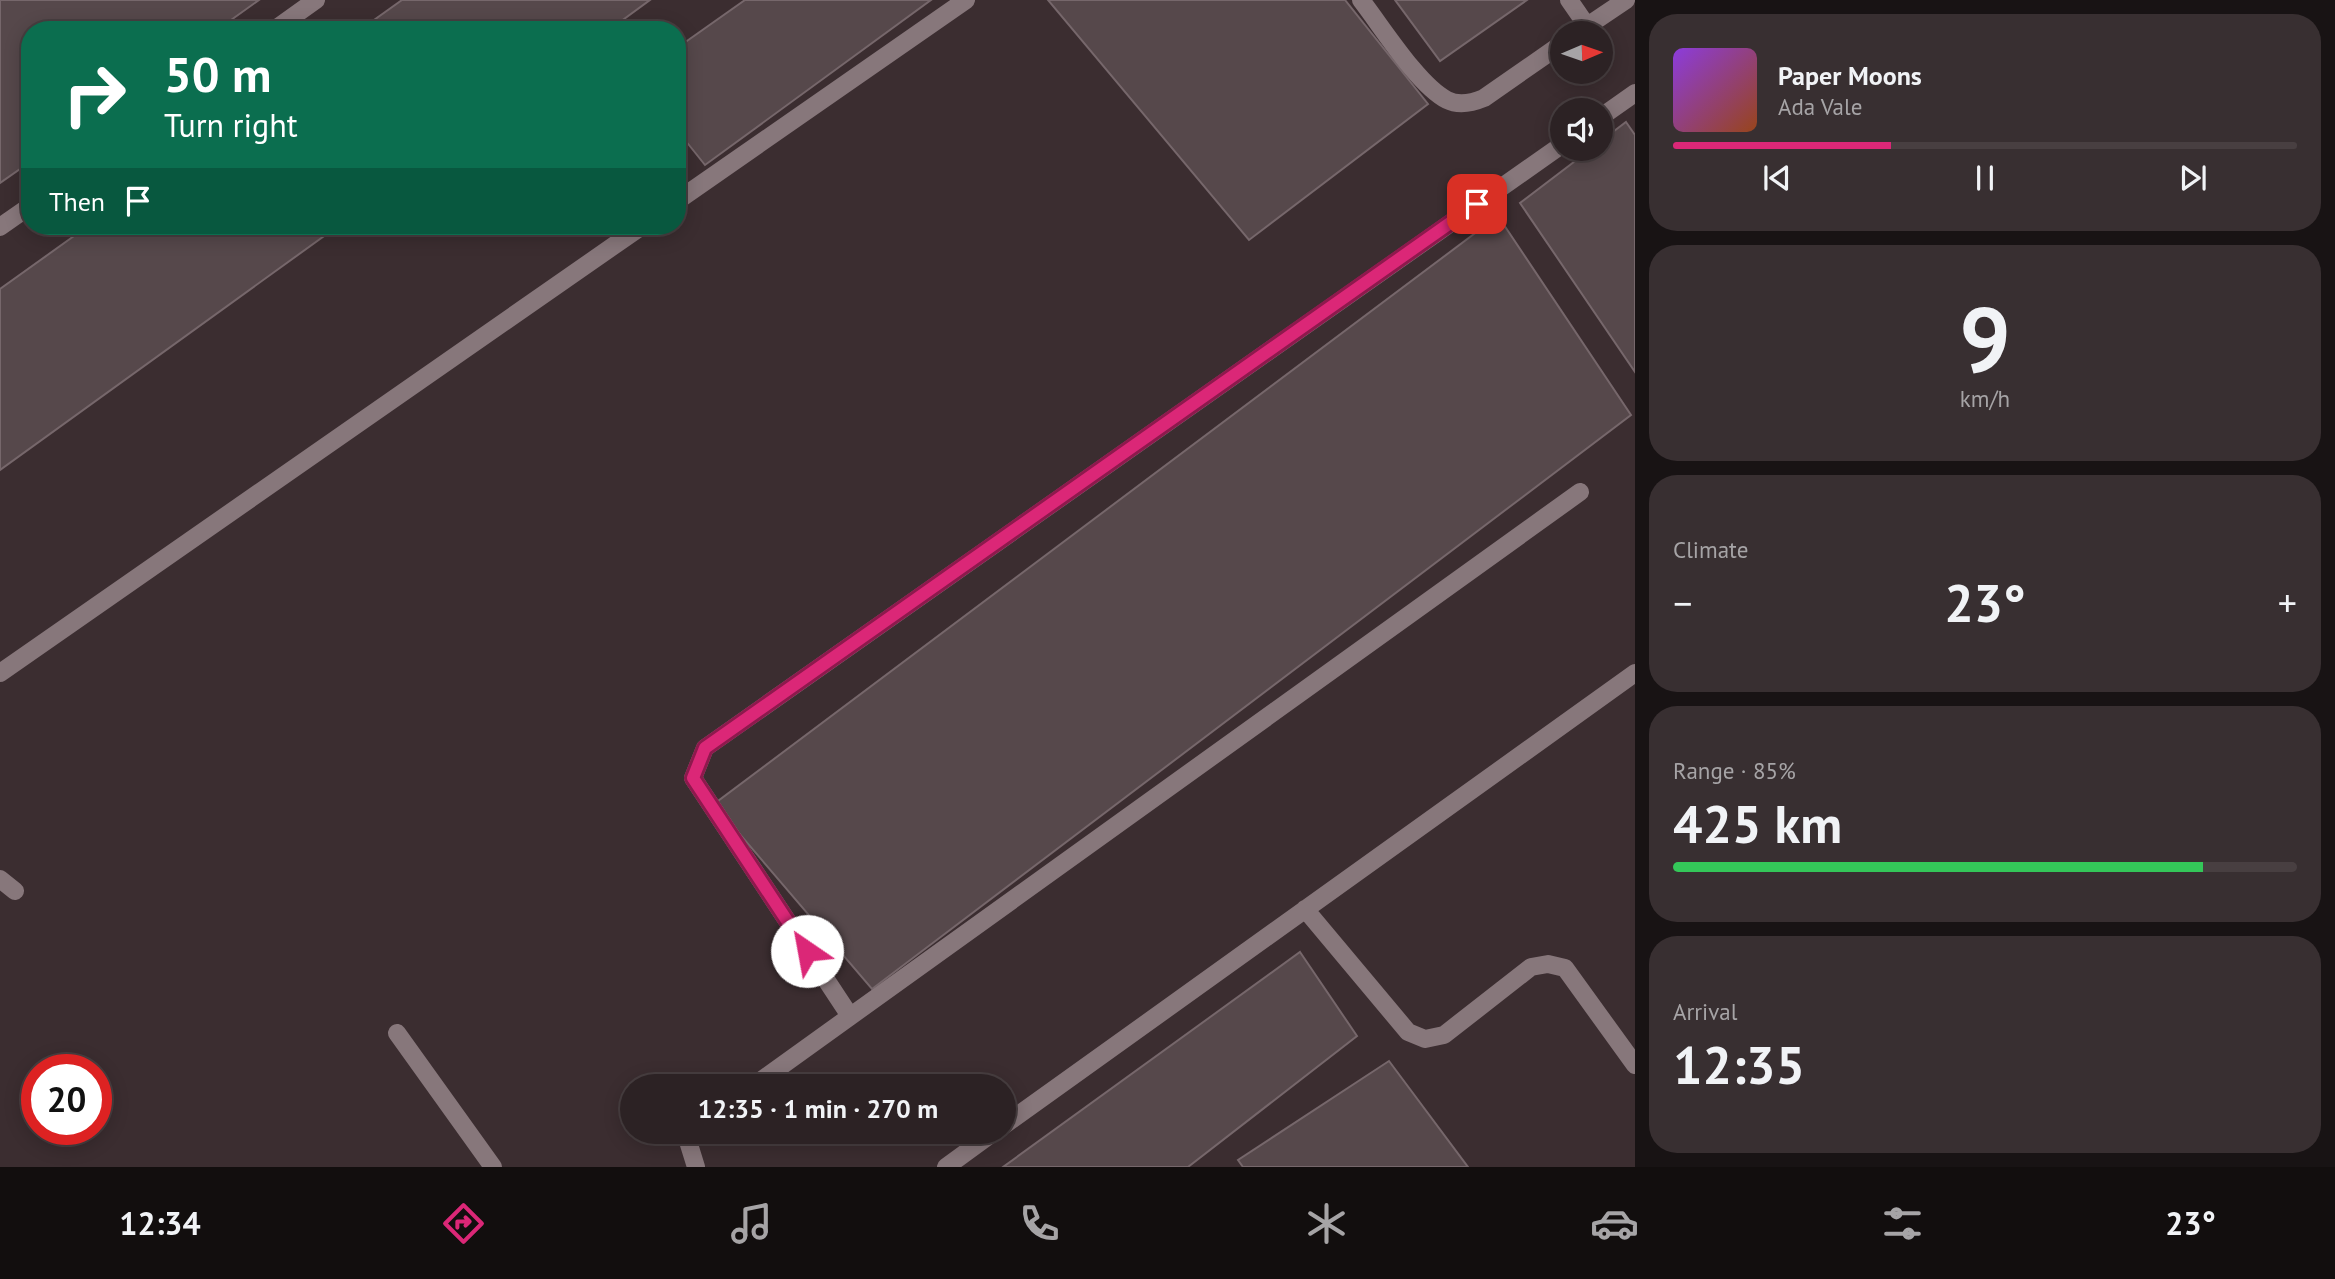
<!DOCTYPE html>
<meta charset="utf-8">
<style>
:root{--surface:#2c2224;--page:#382f31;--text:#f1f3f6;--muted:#a6a4a6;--line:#483f41;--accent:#db2777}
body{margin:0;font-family:"PT Sans",sans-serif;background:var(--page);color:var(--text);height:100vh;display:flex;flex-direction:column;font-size:26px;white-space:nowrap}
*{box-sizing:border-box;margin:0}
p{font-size:23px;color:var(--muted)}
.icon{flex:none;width:38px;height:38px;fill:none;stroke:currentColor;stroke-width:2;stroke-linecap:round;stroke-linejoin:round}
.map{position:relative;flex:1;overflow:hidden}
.panel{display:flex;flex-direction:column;gap:14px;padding:14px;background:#181314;width:700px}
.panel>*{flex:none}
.hud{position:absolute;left:21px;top:21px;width:665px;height:214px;border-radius:28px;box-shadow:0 4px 18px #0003,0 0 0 2px var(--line);background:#0b6e4f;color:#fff;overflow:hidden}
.needle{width:46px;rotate:88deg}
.tools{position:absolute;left:1550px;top:21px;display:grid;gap:14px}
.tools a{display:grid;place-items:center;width:63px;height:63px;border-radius:50%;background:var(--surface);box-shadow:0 4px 18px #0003,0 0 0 2px var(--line);font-size:35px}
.speed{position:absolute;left:21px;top:1054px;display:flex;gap:14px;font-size:35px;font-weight:700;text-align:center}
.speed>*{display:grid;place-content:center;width:91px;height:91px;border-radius:50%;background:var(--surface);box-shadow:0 4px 18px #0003,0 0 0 2px var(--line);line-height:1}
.speed .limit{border:10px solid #d22;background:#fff;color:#111}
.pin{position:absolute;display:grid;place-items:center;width:60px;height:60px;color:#fff;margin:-30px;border-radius:14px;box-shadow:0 4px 10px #0006}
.me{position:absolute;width:77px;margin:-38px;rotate:327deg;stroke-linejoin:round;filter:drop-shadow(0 0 5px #0008)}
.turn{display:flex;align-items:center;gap:24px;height:147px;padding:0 28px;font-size:32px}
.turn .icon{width:91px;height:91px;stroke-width:2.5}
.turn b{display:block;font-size:49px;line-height:60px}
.then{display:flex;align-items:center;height:66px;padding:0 28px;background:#0003;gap:14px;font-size:26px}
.big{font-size:52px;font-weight:700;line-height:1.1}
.panel .tile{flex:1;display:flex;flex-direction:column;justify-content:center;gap:10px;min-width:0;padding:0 24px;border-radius:28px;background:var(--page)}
.panel .dial{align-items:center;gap:0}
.dial b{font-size:91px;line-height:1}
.song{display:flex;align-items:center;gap:21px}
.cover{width:84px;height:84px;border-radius:10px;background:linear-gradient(135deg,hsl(270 70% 55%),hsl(20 70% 35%))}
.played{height:7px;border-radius:4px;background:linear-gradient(90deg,var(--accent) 35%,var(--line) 35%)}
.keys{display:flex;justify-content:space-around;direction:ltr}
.heat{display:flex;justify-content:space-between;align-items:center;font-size:38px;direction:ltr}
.charge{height:10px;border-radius:5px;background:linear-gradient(90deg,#34c759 85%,var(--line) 0)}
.trip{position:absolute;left:620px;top:1074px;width:396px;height:70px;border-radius:35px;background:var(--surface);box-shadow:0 4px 18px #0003,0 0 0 2px var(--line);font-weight:700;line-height:70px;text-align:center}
.tab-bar{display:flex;height:112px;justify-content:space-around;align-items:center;background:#120e0e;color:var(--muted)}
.tab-bar .icon{width:49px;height:49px}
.tab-bar .selected{color:var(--accent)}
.tab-bar b{font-size:32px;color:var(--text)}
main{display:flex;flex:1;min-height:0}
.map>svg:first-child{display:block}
.building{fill:#56484b;stroke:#76676b;stroke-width:2}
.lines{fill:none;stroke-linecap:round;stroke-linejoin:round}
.minor{stroke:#87777b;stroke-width:18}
.route-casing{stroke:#8e194d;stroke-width:18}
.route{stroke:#db2777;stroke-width:12}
</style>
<main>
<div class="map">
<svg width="1635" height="1167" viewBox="0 0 1635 1167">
<rect width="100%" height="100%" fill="#3b2d30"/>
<path class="building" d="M0,0H259L217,30H30V162L0,183Z
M402,0H650L609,30H360Z
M745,0H931L705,165L677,130V48Z
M1048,0H1345L1428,104L1249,240Z
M1395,0H1527L1440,61Z
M1626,122L1635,135V372L1520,203L1591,149H1601V141Z
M1498,216L1631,415L872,989L714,804Z
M88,226H338L0,470V289Z
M1300,952L1357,1036L1188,1167H1003Z
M1389,1061L1468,1167H1243L1238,1160Z"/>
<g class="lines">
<path class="minor" d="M1361,0C1382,27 1418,85 1447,100C1459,106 1472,103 1484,98L1563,43
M1569,0L1587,26
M274,30L316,0
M1577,33L1626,0
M1601,117L1635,93
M677,201L966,0
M0,227L30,206
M0,673L642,226
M0,879L15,891
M1305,909L1408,1032L1425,1039L1444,1035L1531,967L1548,964L1565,968L1635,1065
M850,1016L693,778L705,748L1563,144
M397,1033L493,1167
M752,1087L1580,492
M1003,1126L1635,673
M693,1132L687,1138L696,1167
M946,1167L994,1132"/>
</g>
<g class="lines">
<defs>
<path id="route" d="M807,951L693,778L705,748L1477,204"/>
</defs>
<use href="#route" class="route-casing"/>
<use href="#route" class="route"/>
</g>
</svg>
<div class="tools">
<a><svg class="needle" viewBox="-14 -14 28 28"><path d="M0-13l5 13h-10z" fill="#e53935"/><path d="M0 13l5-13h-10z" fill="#a6a4a6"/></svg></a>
<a><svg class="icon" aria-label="sound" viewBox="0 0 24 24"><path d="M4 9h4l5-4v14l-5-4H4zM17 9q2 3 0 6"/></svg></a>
</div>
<div class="speed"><div class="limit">20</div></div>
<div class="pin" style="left:1477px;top:204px;background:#d93025"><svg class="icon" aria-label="arrive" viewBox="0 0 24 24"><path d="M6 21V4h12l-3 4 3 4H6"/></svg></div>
<svg class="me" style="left:807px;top:951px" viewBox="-20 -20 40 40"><circle r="19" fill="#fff"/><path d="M0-13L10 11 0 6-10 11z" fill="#db2777"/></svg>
<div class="trip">12:35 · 1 min · 270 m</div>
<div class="hud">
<div class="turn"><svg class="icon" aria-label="right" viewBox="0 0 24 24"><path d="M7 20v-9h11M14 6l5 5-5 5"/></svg><div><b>50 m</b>Turn right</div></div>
<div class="then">Then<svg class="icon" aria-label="arrive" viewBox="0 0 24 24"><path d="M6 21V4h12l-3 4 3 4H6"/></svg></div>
</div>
</div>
<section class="panel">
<div class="tile">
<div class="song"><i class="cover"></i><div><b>Paper Moons</b><p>Ada Vale</p></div></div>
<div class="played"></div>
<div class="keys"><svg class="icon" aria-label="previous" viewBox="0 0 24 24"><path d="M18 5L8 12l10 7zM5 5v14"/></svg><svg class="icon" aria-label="pause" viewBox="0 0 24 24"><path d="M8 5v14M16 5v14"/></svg><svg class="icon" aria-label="next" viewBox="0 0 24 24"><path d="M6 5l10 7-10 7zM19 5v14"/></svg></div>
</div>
<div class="tile dial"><b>9</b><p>km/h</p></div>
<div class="tile"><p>Climate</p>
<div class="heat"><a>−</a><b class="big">23°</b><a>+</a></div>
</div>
<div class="tile"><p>Range · 85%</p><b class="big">425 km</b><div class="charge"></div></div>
<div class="tile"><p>Arrival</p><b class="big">12:35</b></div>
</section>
</main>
<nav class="tab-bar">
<b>12:34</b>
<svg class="icon selected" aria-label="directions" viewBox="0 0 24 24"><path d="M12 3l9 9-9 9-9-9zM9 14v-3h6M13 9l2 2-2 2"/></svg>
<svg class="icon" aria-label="music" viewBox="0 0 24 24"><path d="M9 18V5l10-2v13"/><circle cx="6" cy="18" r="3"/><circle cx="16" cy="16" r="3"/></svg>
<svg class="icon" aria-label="phone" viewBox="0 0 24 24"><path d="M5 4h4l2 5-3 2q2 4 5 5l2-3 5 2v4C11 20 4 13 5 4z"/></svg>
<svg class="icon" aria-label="climate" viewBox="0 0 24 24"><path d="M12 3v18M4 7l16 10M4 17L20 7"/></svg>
<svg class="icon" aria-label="car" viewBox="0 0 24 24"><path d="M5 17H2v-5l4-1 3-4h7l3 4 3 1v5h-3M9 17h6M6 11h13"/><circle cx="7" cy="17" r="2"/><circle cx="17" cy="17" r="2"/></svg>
<svg class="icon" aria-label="filters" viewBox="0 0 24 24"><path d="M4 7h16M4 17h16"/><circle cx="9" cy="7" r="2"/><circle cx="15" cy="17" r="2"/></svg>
<b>23°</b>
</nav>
